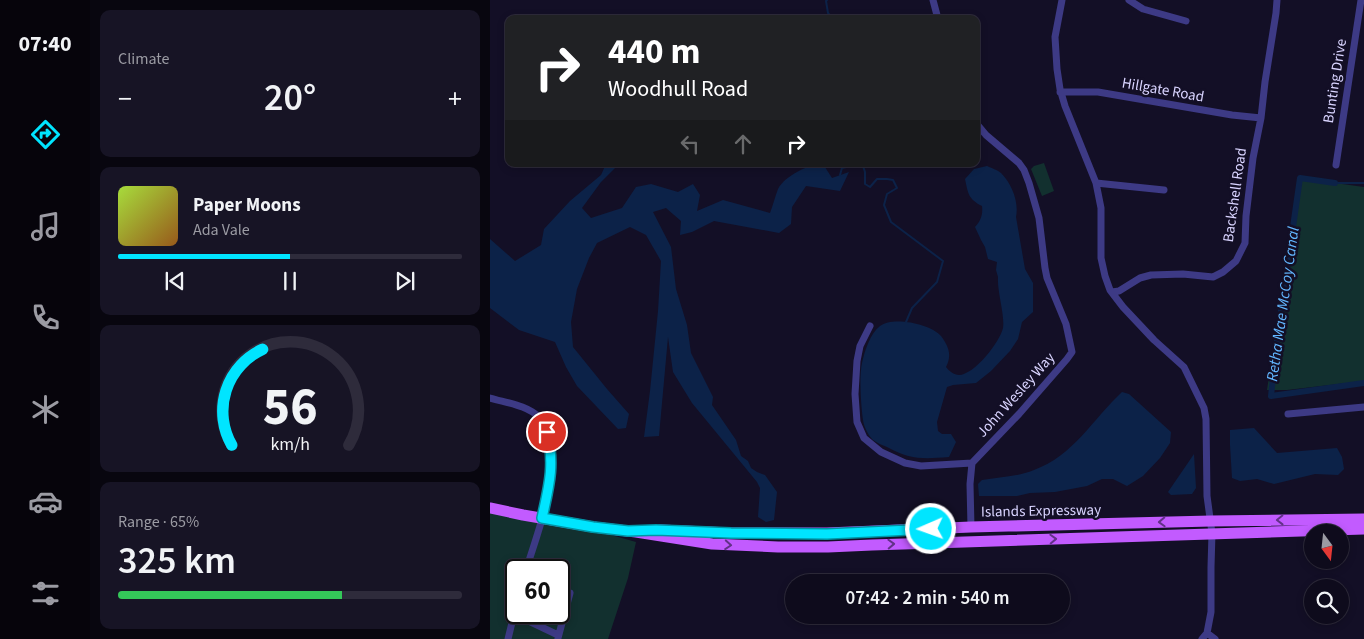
<!DOCTYPE html>
<meta charset="utf-8">
<style>
:root{--surface:#0e0b1c;--page:#171425;--text:#f1f3f6;--muted:#9b9ba3;--line:#2e2b3b;--accent:#00e5ff}
body{margin:0;font-family:"Source Sans 3",sans-serif;background:var(--page);color:var(--text);height:100vh;display:flex;flex-direction:column;font-size:19px;white-space:nowrap}
*{box-sizing:border-box;margin:0}
p{font-size:16px;color:var(--muted)}
.icon{flex:none;width:28px;height:28px;fill:none;stroke:currentColor;stroke-width:2;stroke-linecap:round;stroke-linejoin:round}
.map{position:relative;flex:1;overflow:hidden}
.side{display:flex;flex-direction:column;gap:10px;padding:10px;background:#08060f;width:400px}
.side>*{flex:none}
.top-card{position:absolute;left:15px;top:15px;width:475px;height:152px;border-radius:10px;box-shadow:0 2px 8px #0003,0 0 0 1px var(--line);background:#202124;color:#fff;overflow:hidden}
.needle{width:32px;rotate:165deg}
.controls{position:absolute;left:814px;top:524px;display:grid;gap:10px}
.controls a{display:grid;place-items:center;width:45px;height:45px;border-radius:50%;background:var(--surface);box-shadow:0 2px 8px #0003,0 0 0 1px var(--line);font-size:25px}
.speed{position:absolute;left:15px;top:559px;display:flex;gap:10px;font-size:25px;font-weight:700;text-align:center}
.speed>*{display:grid;place-content:center;width:65px;height:65px;border-radius:50%;background:var(--surface);box-shadow:0 2px 8px #0003,0 0 0 1px var(--line);line-height:1}
.speed .limit{border:2px solid #111;border-radius:8px;background:#fff;color:#111}
.pin{position:absolute;display:grid;place-items:center;width:42px;height:42px;color:#fff;margin:-21px;border:2px solid #fff;border-radius:50%;box-shadow:0 1px 5px #0007}
.me{position:absolute;width:55px;margin:-28px;rotate:268deg;stroke-linejoin:round;filter:drop-shadow(0 0 4px #0008)}
.turn{display:flex;align-items:center;gap:18px;height:105px;padding:0 20px;font-size:22px}
.turn .icon{width:65px;height:65px;stroke-width:2.5}
.turn b{display:block;font-size:35px;line-height:42px}
.lanes{display:flex;align-items:center;height:48px;padding:0 20px;background:#0003;justify-content:center;gap:25px;direction:ltr}
.lanes .off{opacity:.35}
.big{font-size:38px;font-weight:600;line-height:1.1}
.side .card{flex:1;display:flex;flex-direction:column;justify-content:center;gap:8px;min-width:0;padding:0 18px;border-radius:10px;background:var(--page)}
.side .dial{align-items:center;gap:0}
.dial svg{height:130px;overflow:visible;fill:none;stroke:var(--line);stroke-width:7;stroke-linecap:round;text-anchor:middle}
.dial text{fill:var(--text);stroke:none}
.song{display:flex;align-items:center;gap:15px}
.cover{width:60px;height:60px;border-radius:8px;background:linear-gradient(135deg,hsl(80 70% 55%),hsl(30 70% 35%))}
.played{height:5px;border-radius:2px;background:linear-gradient(90deg,var(--accent) 50%,var(--line) 50%)}
.keys{display:flex;justify-content:space-around;direction:ltr}
.heat{display:flex;justify-content:space-between;align-items:center;font-size:28px;direction:ltr}
.charge{height:8px;border-radius:4px;background:linear-gradient(90deg,#34c759 65%,var(--line) 0)}
.trip{position:absolute;left:295px;top:574px;width:285px;height:50px;border-radius:25px;background:var(--surface);box-shadow:0 2px 8px #0003,0 0 0 1px var(--line);font-weight:600;line-height:50px;text-align:center}
main{display:flex;flex:1;min-height:0}
.menu{display:flex;flex-direction:column;width:90px;justify-content:space-around;align-items:center;background:#06040b;color:var(--muted)}
.menu .icon{width:35px;height:35px}
.menu .on{color:var(--accent)}
.menu b{font-size:22px;color:var(--text)}
.map>svg:first-child{display:block}
.green{fill:#12302f;fill-rule:evenodd}
.water{fill:#0c2248}
.lines{fill:none;stroke-linecap:round;stroke-linejoin:round}
.stream{stroke:#0c2248;stroke-width:2}
.canal{stroke:#0c2248;stroke-width:6}
.street{stroke:#3d3a85;stroke-width:7}
.primary{stroke:#c25bff;stroke-width:11}
.oneway{stroke:#623188}
.route-casing{stroke:#0095a6;stroke-width:12}
.route{stroke:#00e5ff;stroke-width:9}
.labels{text-anchor:middle;dominant-baseline:central;stroke-width:5;stroke-linejoin:round;paint-order:stroke}
.street-label{font-size:15px;fill:#d9d4ff;stroke:#130f26}
.water-label{font-size:16px;font-style:italic;fill:#62b6ff;stroke:#130f26}
</style>
<main>
<nav class="menu">
<b>07:40</b>
<svg class="icon on" aria-label="directions" viewBox="0 0 24 24"><path d="M12 3l9 9-9 9-9-9zM9 14v-3h6M13 9l2 2-2 2"/></svg>
<svg class="icon" aria-label="music" viewBox="0 0 24 24"><path d="M9 18V5l10-2v13"/><circle cx="6" cy="18" r="3"/><circle cx="16" cy="16" r="3"/></svg>
<svg class="icon" aria-label="phone" viewBox="0 0 24 24"><path d="M5 4h4l2 5-3 2q2 4 5 5l2-3 5 2v4C11 20 4 13 5 4z"/></svg>
<svg class="icon" aria-label="climate" viewBox="0 0 24 24"><path d="M12 3v18M4 7l16 10M4 17L20 7"/></svg>
<svg class="icon" aria-label="car" viewBox="0 0 24 24"><path d="M5 17H2v-5l4-1 3-4h7l3 4 3 1v5h-3M9 17h6M6 11h13"/><circle cx="7" cy="17" r="2"/><circle cx="17" cy="17" r="2"/></svg>
<svg class="icon" aria-label="filters" viewBox="0 0 24 24"><path d="M4 7h16M4 17h16"/><circle cx="9" cy="7" r="2"/><circle cx="15" cy="17" r="2"/></svg>
</nav>
<section class="side">
<div class="card"><p>Climate</p>
<div class="heat"><a>−</a><b class="big">20°</b><a>+</a></div>
</div>
<div class="card">
<div class="song"><i class="cover"></i><div><b>Paper Moons</b><p>Ada Vale</p></div></div>
<div class="played"></div>
<div class="keys"><svg class="icon" aria-label="previous" viewBox="0 0 24 24"><path d="M18 5L8 12l10 7zM5 5v14"/></svg><svg class="icon" aria-label="pause" viewBox="0 0 24 24"><path d="M8 5v14M16 5v14"/></svg><svg class="icon" aria-label="next" viewBox="0 0 24 24"><path d="M6 5l10 7-10 7zM19 5v14"/></svg></div>
</div>
<div class="card dial"><svg viewBox="0 0 100 80">
<path d="M14 69A42 42 0 1 1 86 69"/>
<path d="M14 69A42 42 0 0 1 33 10" stroke="#00e5ff"/>
<text x="50" y="56" font-size="32" font-weight="700">56</text>
<text x="50" y="72" font-size="11">km/h</text>
</svg></div>
<div class="card"><p>Range · 65%</p><b class="big">325 km</b><div class="charge"></div></div>
</section>
<div class="map">
<svg width="874" height="639" viewBox="0 0 874 639">
<rect width="100%" height="100%" fill="#130f26"/>
<path class="green" d="M554,163L564,191L552,196L541,169L544,166Z
M808,178L874,187V381L797,390H777Z
M0,509L93,527L146,542L138,578L118,639H0ZM26,570H69V612H26Z"/>
<path class="water" d="M116,164H124L126,167L111,182L92,208L101,218L132,208L146,187L161,184L188,192L203,184L210,195L207,211L233,200L280,213C283,205 285,197 288,189C295,176 318,164 333,164L342,178L359,172L350,191L316,186L302,207L301,224L289,233L224,221L202,232L190,235L191,221L176,208L163,212L181,247L186,289L197,325L201,353L223,397L222,405L246,440L251,456L258,461L261,468L267,472L275,475L287,492L284,520L276,522L268,517L270,488L267,482L202,403L183,372L178,337L169,436L154,437L160,391L168,311L171,261L156,235L140,227L107,243L99,258L87,289L81,322L83,347L117,389L139,414L136,428L128,429L87,386L76,367L65,342L29,330L0,308V239L25,261L51,245L54,229L80,201L111,175Z
M497,166C501,168 508,170 511,173C522,184 529,202 526,217L535,269L543,283V312L532,322L528,339L520,351L501,371L486,383L463,385L457,387L447,422L448,431L452,434H461L466,442L459,457C433,459 421,460 397,447C392,445 387,443 383,440C378,435 374,427 373,420C371,406 369,376 372,363C375,350 380,334 390,326C403,316 441,324 451,336C459,347 462,355 456,367C459,371 464,375 469,375C484,375 510,342 513,328C515,315 507,292 508,277L506,270L507,262L498,259L495,247L491,240L485,227C491,221 493,214 492,206C478,199 478,193 475,179L484,169Z
M632,392L639,394L681,432L680,443L670,458L653,476L637,486L623,479H612L597,486L565,492L540,493L527,496H489L488,484L492,480C509,477 527,477 544,470C583,456 603,419 632,392Z
M764,428L787,453L847,448L852,457L854,469L848,475L825,474L784,484L767,479L750,481L742,478L740,445V430Z
M704,454L706,488L702,494L681,495L678,492Z"/>
<g class="lines">
<path class="stream" d="M337,0L336,1L338,13L343,19
M350,175L352,168L360,166H373L375,172V184L380,187L387,179H397L403,180L407,188L397,194L394,205L401,222L453,261L447,282L422,308L416,322
M845,183H874"/>
<path class="canal" d="M845,183L810,178L788,332L781,396L874,383"/>
<path class="street" d="M443,0L448,19
M572,0L565,37L567,69L570,89L575,106L606,183L611,208V258L615,276L620,290L633,307L664,340L694,367L714,408L716,419L717,496L722,533L721,567V612L717,633L712,639
M639,0L653,9L696,21
M570,92H608L742,115L771,118
M846,165L871,0
M606,183L674,190
M622,292L629,291L650,278L661,275L693,274L723,277L733,272L746,261L755,243L756,216L763,158L771,118L775,82L786,13L787,0
M380,326L370,346L367,361L365,394L367,422L374,438L391,452L415,463L431,466L482,463
M0,398C17,403 37,405 50,418C55,423 57,432 59,439C68,483 49,528 36,570
M798,414L874,407
M481,527L480,484L482,463L529,414L577,359L582,352L576,324L557,278L555,268L549,218L539,183L534,170L529,163L496,135L486,123
M24,614L68,635
M717,633L725,639
M68,638L80,593
M18,639L26,606"/>
<path class="primary" d="M0,508L33,515L103,527L146,532L222,544L288,547H338L382,545L874,529
M170,530L241,533H337L481,527L721,521L874,519"/>
</g>
<defs><path id="oneway-chevron" d="M-2-3.5L2.5 0L-2 3.5" fill="none" stroke-width="1.6" stroke-linecap="round" stroke-linejoin="round" transform="scale(1.25)"/></defs>
<g class="oneway">
<use href="#oneway-chevron" transform="translate(790 520) rotate(179)"/>
<use href="#oneway-chevron" transform="translate(672 522) rotate(178)"/>
<use href="#oneway-chevron" transform="translate(563 539) rotate(-2)"/>
<use href="#oneway-chevron" transform="translate(401 544) rotate(-2)"/>
<use href="#oneway-chevron" transform="translate(238 545) rotate(4)"/>
</g>
<g class="lines">
<defs>
<path id="route" d="M57,432C65,465 59,486 52,518L103,527L138,531L166,530L241,533L337,534L441,529"/>
</defs>
<use href="#route" class="route-casing"/>
<use href="#route" class="route"/>
</g>
<g class="labels">
<g class="street-label">
<text transform="translate(845 81) rotate(-81)">Bunting Drive</text>
<text transform="translate(673 90) rotate(10)">Hillgate Road</text>
<text transform="translate(745 195) rotate(-82)">Backshell Road</text>
<text transform="translate(526 395) rotate(-48)">John Wesley Way</text>
<text transform="translate(551 511) rotate(-1)">Islands Expressway</text>
</g>
<g class="water-label">
<text transform="translate(793 304) rotate(-82)">Retha Mae McCoy Canal</text>
</g>
</g>
</svg>
<div class="controls">
<a><svg class="needle" viewBox="-14 -14 28 28"><path d="M0-13l5 13h-10z" fill="#e53935"/><path d="M0 13l5-13h-10z" fill="#9b9ba3"/></svg></a>
<a><svg class="icon" aria-label="search" viewBox="0 0 24 24"><circle cx="10" cy="10" r="6"/><path d="M15 15l6 6"/></svg></a>
</div>
<div class="speed"><div class="limit">60</div></div>
<div class="pin" style="left:57px;top:432px;background:#d93025"><svg class="icon" aria-label="arrive" viewBox="0 0 24 24"><path d="M6 21V4h12l-3 4 3 4H6"/></svg></div>
<svg class="me" style="left:441px;top:529px" viewBox="-20 -20 40 40"><circle r="17" fill="#00e5ff" stroke="#fff" stroke-width="3"/><path d="M0-11L8 9 0 5-8 9z" fill="#fff"/></svg>
<div class="trip">07:42 · 2 min · 540 m</div>
<div class="top-card">
<div class="turn"><svg class="icon" aria-label="right" viewBox="0 0 24 24"><path d="M7 20v-9h11M14 6l5 5-5 5"/></svg><div><b>440 m</b>Woodhull Road</div></div>
<div class="lanes"><svg class="icon off" aria-label="left" viewBox="0 0 24 24"><path d="M17 20v-9H6M10 6l-5 5 5 5"/></svg><svg class="icon off" aria-label="ahead" viewBox="0 0 24 24"><path d="M12 20V5M6 11l6-6 6 6"/></svg><svg class="icon" aria-label="right" viewBox="0 0 24 24"><path d="M7 20v-9h11M14 6l5 5-5 5"/></svg></div>
</div>
</div>
</main>
